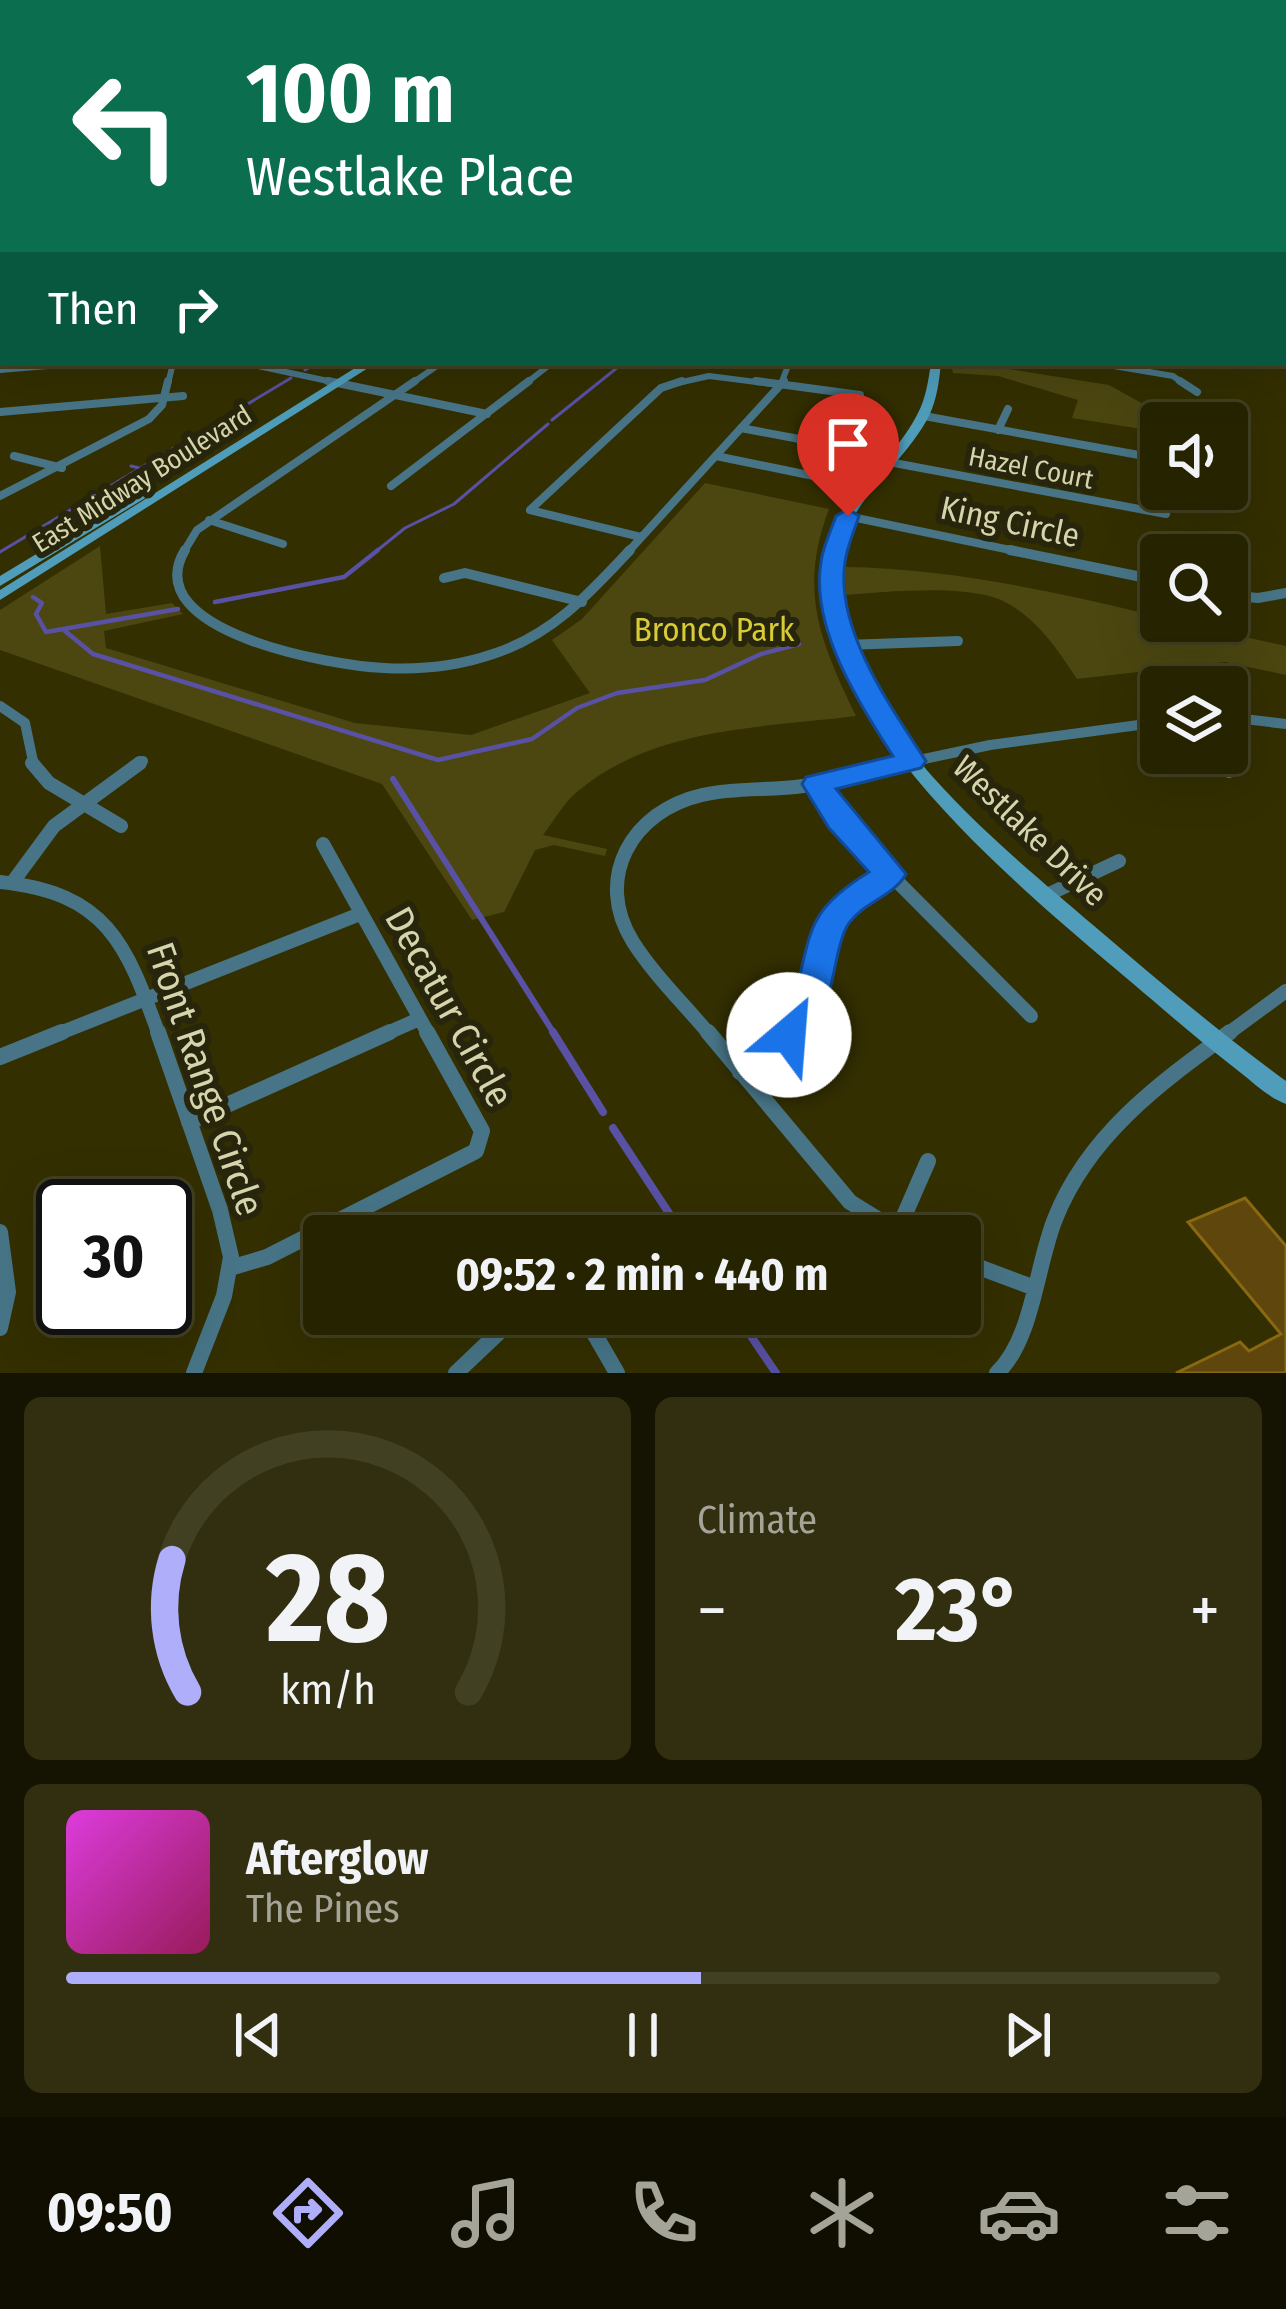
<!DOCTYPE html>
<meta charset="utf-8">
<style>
:root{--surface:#262301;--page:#322f10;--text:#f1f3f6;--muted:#a4a499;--line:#424023;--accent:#afaefa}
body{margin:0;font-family:"Fira Sans Condensed",sans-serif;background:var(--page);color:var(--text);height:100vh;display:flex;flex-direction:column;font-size:45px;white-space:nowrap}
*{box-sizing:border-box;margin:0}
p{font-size:39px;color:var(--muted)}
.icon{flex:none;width:66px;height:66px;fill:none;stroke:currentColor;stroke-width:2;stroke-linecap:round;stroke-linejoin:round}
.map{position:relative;height:1373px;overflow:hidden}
.side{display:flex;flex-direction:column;gap:24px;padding:24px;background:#151301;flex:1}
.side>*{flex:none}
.hud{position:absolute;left:0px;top:0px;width:1287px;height:366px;box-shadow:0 12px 48px #0002,0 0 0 3px var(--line);background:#0b6e4f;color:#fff;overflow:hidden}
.fabs{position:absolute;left:1140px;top:402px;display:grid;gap:24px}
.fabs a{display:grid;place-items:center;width:108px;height:108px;border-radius:12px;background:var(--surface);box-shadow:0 12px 48px #0002,0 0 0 3px var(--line);font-size:60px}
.speed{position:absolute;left:36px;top:1179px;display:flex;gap:24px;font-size:60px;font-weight:700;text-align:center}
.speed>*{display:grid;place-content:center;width:156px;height:156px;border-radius:50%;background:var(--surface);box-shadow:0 12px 48px #0002,0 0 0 3px var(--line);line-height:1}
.speed .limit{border:6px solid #111;border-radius:18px;background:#fff;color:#111}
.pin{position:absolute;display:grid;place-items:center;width:102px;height:102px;color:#fff;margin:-123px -51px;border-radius:50% 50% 50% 0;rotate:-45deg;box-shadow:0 0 12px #0007}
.pin .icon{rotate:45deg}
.me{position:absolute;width:132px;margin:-66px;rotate:27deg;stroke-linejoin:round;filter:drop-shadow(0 0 9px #0008)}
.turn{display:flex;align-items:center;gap:42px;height:252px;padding:0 48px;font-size:54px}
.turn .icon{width:156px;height:156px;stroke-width:2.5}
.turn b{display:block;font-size:84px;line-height:102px}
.then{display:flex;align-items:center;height:114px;padding:0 48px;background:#0003;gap:24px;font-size:45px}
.big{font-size:90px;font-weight:700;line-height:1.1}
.side .tile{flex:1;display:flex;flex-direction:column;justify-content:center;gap:18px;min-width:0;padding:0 42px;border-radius:18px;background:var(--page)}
.side .dial{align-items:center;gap:0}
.dial svg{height:312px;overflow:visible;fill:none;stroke:var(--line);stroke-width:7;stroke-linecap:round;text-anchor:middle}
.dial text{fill:var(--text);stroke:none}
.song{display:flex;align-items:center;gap:36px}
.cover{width:144px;height:144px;border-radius:18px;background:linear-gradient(135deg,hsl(300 70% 55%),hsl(330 70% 35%))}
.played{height:12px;border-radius:6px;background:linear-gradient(90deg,var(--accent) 55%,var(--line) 55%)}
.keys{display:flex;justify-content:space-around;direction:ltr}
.heat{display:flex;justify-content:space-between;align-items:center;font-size:66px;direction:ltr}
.side .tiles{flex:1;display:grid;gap:24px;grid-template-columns:1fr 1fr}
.tile:last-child{grid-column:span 2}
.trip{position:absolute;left:303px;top:1215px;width:678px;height:120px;border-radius:12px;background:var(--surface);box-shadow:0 12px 48px #0002,0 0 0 3px var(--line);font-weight:700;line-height:120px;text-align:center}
.dock{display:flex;height:192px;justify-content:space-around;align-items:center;background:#0f0e00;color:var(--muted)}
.dock .icon{width:84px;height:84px}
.dock .selected{color:var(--accent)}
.dock b{font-size:54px;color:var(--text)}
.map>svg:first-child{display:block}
.green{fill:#4c4711}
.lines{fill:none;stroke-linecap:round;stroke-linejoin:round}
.stream-far3{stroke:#5851a4;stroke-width:3}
.stream-far2{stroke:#5851a4;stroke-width:4.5}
.stream-far1{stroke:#5851a4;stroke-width:6}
.stream{stroke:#5851a4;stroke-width:8}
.building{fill:#5e460c;stroke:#8a6811;stroke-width:3}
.street-far4{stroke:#477587;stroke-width:6}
.street-far3{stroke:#477587;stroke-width:8}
.street-far2{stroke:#477587;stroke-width:10}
.street-far1{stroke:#477587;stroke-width:14}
.street{stroke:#477587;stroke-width:16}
.secondary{fill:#4f9dba;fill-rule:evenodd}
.route{fill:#1a73e8;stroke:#114b97;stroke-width:3}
.labels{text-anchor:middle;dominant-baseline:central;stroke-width:12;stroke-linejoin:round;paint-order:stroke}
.far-street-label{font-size:27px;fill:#d6d4ad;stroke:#27250b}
.street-label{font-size:33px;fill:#d6d4ad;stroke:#27250b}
.park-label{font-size:33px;fill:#d7cb37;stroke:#27250b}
.near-street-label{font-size:39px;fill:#d6d4ad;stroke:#27250b}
</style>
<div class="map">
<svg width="1286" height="1373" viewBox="0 0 1286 1373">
<rect width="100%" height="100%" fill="#332f01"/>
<path class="green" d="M951,363H995L1008,369L1109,385L1154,410L1195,423H1161V432L1072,418L1078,400L998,376L953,373Z
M705,483L829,509C798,591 820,641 856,716C760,728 655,727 578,791C564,802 554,821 543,835L607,849L605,856L554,845L535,850L504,912L472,920L382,784L0,650V610L100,546L106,614L172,603L183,614L104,631L106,648L355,723L471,735L590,693L552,640L582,619Z
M844,567C995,569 1142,615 1286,646V675L1225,662L1077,679C1058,650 1038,620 1007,603C971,583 886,592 846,595Z"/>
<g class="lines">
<path class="stream-far3" d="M808,366L908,363
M305,370L317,363
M552,420L623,363
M131,466L143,469
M0,552L291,378
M374,553L405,528L454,504L548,424"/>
<path class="stream-far2" d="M33,597L42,603L36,614L46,632L178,609
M215,602L344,577L378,550
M65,631L93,654L438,760L532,739L577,708L617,693L705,680L761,654L799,644"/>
<path class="stream-far1" d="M393,779L555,1035"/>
<path class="stream" d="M553,1032L603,1112
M613,1128L684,1236
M736,1314L776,1373"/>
</g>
<path class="building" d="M1245,1198L1286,1246V1373H1176L1240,1342L1249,1351L1281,1334L1188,1222Z"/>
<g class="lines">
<path class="street-far4" d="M244,363L342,384
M1096,363L1173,376L1184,384
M0,370L84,363
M168,384L173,363
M411,384L441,363
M525,384L552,363
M673,384L709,376L772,384
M781,384L789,363"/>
<path class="street-far3" d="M328,381L487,414
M756,381L860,395
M1180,381L1197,392
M0,412L183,396
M924,416L1161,459
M741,428L810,441
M998,430L1008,409
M14,456L62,468
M716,456L867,487
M889,462L1166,514
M391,486L529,381
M0,496L149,419L162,405L168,381
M847,516L1025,553
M209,520L283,544
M641,537L530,510L661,388L682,381
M183,553L197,530L415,381
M627,553L784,381"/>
<path class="street-far2" d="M185,550C136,632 334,666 384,668C420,670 458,666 493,654C552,635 589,594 630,550
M1010,550L1161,581
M444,578L465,573L582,602
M1227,595L1258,598L1286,593
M845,645L958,641
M0,706L25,723L34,766
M1227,717L1286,724
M1227,753L1228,766
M136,766L143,761
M891,766L990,745L1161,722"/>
<path class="street-far1" d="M32,763L49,783L121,826
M1228,763L1229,771
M817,784L863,847L1031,1016
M323,844L429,1035
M0,882C107,893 126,943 159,1035
M12,883L54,826L140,763
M1047,895L1119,861
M55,1035L360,914
M383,1035L419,1019
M710,1035C685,1005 654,975 633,942C593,878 632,811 702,795C735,787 770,791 803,786C837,782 870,772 903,763
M789,1035C820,1001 808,977 823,939C834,908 864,891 890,874
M1226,1035L1286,991"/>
<path class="street" d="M158,1032L220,1210L231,1257L224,1296L194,1373
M708,1032L850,1202L905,1236
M0,1057L62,1032
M740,1072L792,1032
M189,1122L390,1032
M0,1232L8,1292L0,1328
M897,1232L928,1161
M960,1260L1032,1287
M230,1268L267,1257L476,1151L482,1131L427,1032
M583,1314L617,1373
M456,1373L518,1314
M997,1373C1033,1339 1036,1266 1055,1219C1088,1135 1160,1083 1230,1032"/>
<path class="secondary" d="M1284,272H1286V278H1284Z
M363,363H376L0,600V590Z
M931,363H941C939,382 937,399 929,416C903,467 843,502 839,563C830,713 991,837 1093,925C1156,979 1219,1032 1286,1081V1104C1269,1098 1255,1084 1241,1073C1210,1049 1180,1024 1150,998C1039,903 805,722 825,560C833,499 891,466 917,415C926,398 928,382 931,363Z
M147,487L152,488V494L0,586V576Z"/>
</g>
<linearGradient id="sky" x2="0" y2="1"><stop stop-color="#1c1a01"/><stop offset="0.42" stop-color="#4a4d38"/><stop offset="1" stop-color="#4a4d38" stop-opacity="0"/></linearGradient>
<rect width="1286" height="334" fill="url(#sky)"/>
<path class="route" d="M848,509L859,516C854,531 847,547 845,562C835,630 891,707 926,761L921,768L836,789L906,874C894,896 864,902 849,923C828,952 835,1066 776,1046L771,1035C777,1021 791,1009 795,995C812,930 806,911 869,872L829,828L802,784L806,777L893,756C859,704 810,627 821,562C823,546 831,531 836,516Z"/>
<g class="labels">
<g class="far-street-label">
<text transform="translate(1031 468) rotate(11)">Hazel Court</text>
<text transform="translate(142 479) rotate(-32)">East Midway Boulevard</text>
</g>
<g class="street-label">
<text transform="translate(1010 522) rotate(12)">King Circle</text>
<text transform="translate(1030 831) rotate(44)">Westlake Drive</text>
</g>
<g class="park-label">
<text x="714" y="630">Bronco Park</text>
</g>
<g class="near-street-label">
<text transform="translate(449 1007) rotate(61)">Decatur Circle</text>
<text transform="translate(205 1079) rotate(71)">Front Range Circle</text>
</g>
</g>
</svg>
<div class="fabs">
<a><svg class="icon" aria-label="sound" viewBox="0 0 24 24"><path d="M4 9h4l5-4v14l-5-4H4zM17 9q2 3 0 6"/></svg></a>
<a><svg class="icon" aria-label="search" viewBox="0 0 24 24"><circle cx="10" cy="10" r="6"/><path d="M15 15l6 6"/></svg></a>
<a><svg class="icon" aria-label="layers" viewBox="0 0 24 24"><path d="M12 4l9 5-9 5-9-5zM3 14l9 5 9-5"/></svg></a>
</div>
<div class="speed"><div class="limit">30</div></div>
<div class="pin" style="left:848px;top:516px;background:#d93025"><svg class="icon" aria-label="arrive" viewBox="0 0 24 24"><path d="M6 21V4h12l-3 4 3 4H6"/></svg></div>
<svg class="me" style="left:789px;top:1035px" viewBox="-20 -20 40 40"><circle r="19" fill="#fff"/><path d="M0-13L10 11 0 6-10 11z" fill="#1a73e8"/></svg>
<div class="trip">09:52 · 2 min · 440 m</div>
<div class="hud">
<div class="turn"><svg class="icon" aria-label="left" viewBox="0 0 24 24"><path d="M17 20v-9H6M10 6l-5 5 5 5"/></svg><div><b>100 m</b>Westlake Place</div></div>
<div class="then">Then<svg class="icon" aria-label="right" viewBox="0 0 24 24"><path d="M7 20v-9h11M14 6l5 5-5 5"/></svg></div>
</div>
</div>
<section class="side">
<div class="tiles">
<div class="tile dial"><svg viewBox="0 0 100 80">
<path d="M14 69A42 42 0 1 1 86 69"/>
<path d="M14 69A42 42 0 0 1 10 35" stroke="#afaefa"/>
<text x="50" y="56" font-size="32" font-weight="700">28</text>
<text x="50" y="72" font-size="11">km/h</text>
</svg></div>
<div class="tile"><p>Climate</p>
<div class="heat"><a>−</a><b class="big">23°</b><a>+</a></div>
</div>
<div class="tile">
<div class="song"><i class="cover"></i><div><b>Afterglow</b><p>The Pines</p></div></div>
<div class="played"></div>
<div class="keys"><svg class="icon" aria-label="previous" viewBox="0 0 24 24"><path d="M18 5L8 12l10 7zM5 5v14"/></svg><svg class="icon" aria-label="pause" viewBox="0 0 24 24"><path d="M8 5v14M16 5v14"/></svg><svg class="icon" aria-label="next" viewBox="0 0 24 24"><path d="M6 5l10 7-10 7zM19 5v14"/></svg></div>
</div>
</div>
</section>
<nav class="dock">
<b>09:50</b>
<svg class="icon selected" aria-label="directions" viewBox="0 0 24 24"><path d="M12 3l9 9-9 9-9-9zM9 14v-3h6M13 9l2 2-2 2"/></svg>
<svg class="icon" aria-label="music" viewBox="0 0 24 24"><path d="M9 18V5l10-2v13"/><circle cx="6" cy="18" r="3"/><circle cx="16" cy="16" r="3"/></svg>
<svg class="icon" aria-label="phone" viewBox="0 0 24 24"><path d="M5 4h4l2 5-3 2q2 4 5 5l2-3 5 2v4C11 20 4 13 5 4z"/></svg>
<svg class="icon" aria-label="climate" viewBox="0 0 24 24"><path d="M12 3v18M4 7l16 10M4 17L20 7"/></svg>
<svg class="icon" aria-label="car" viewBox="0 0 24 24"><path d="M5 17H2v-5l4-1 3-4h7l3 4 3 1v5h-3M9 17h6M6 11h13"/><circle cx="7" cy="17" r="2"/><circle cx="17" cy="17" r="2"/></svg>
<svg class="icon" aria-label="filters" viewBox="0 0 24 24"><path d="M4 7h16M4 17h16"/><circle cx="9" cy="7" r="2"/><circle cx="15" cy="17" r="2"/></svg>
</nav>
